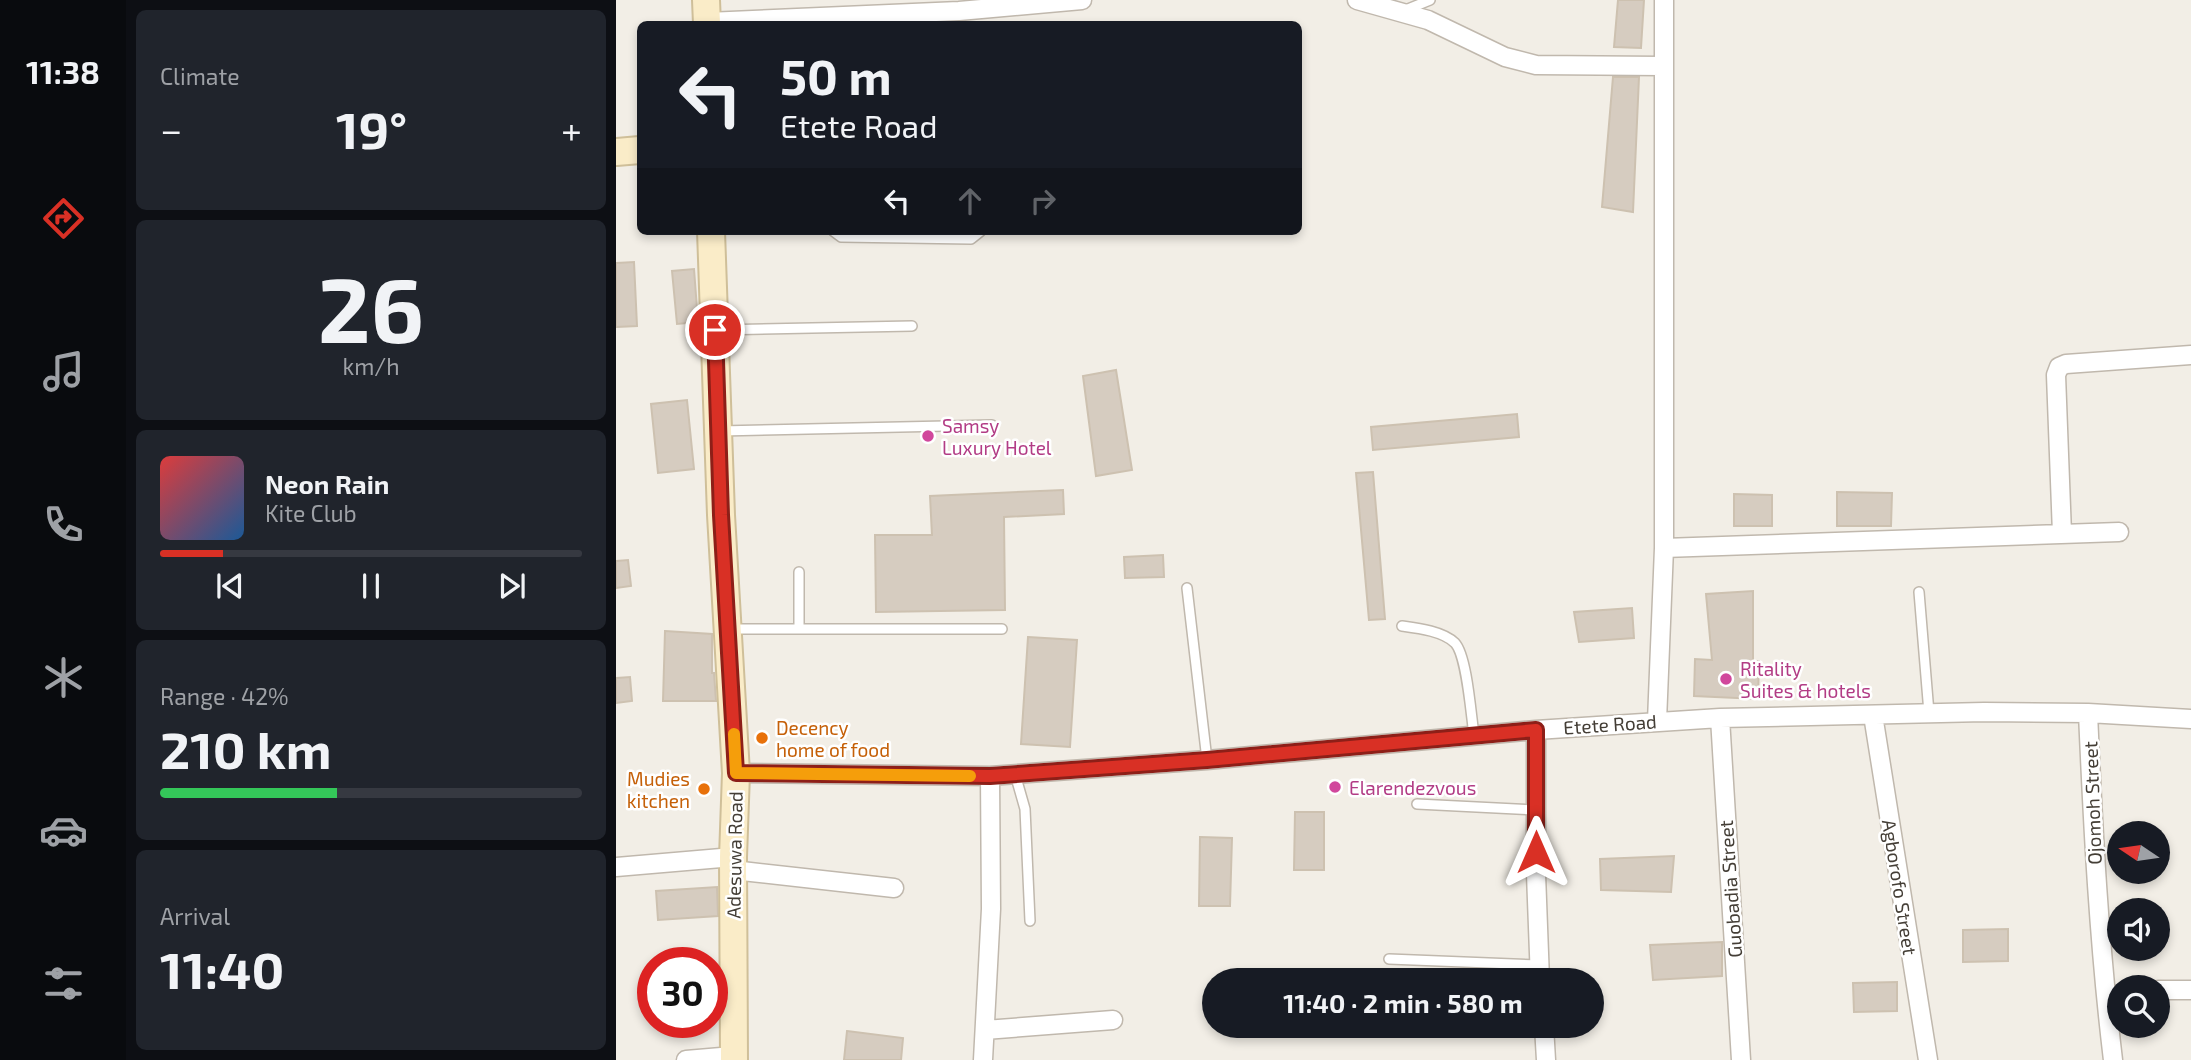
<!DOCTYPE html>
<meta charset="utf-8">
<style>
:root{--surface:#171b24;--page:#20242c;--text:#f1f3f6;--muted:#9ea1a6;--line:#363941;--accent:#d93025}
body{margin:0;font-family:"Exo 2",sans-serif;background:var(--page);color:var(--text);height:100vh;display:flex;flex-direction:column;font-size:26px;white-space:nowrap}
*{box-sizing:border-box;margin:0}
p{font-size:23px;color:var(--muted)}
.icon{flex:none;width:38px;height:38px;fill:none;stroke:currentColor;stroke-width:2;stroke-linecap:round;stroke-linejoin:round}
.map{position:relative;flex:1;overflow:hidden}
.side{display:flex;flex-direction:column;gap:10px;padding:10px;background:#0d0f14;width:490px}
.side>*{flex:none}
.guide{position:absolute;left:21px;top:21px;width:665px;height:214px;border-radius:10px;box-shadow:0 4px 10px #0003;background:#171b24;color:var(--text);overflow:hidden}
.needle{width:46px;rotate:283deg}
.buttons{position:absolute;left:1491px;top:821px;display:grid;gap:14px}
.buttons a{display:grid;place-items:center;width:63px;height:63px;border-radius:50%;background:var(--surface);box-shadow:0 4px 10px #0003;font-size:35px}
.speed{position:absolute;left:21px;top:947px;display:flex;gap:14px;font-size:35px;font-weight:700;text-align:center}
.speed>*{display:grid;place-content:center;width:91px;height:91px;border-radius:50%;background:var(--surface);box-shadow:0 4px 10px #0003;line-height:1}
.speed .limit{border:10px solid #d22;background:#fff;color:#111}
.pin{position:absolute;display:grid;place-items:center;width:60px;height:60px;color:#fff;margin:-30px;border:4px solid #fff;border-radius:50%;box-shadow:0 2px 7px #0007}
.me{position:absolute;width:77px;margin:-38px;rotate:0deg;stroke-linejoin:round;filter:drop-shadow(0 0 5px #0008)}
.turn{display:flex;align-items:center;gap:24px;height:147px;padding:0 28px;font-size:32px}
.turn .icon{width:91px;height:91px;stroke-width:2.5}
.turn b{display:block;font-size:49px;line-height:60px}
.lanes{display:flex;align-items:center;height:66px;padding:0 28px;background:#0003;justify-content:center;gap:35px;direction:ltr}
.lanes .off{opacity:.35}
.big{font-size:52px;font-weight:700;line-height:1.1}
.side .card{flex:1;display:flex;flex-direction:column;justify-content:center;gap:10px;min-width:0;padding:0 24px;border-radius:10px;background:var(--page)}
.side .dial{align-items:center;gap:0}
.dial b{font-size:91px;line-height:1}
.song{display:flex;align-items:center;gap:21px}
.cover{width:84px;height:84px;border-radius:10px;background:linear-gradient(135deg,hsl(0 70% 55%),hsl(210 70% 35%))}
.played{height:7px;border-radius:4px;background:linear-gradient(90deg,var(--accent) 15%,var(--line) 15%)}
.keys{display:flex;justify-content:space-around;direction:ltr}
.heat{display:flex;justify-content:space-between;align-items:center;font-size:38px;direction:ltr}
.charge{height:10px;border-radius:5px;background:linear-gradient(90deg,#34c759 42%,var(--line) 0)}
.trip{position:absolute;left:586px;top:968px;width:402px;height:70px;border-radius:35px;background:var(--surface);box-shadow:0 4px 10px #0003;font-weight:700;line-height:70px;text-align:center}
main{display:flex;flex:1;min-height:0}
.dock{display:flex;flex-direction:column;width:126px;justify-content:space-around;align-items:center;background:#090b0e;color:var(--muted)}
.dock .icon{width:49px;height:49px}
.dock .current{color:var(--accent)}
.dock b{font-size:32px;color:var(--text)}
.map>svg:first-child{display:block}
.building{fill:#d6ccc0;stroke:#cdc1b0;stroke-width:2}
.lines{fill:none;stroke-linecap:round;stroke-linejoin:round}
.lane-casing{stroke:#c0b8ad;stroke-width:12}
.street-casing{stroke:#c0b8ad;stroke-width:21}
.secondary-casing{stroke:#cfbf99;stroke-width:30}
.lane{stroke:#fff;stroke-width:9}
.street{stroke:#fff;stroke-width:18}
.secondary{stroke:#faecc8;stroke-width:26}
.route-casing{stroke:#8d1f18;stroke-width:18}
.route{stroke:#d93025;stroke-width:12}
.slow{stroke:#f59e0b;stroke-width:12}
.hotel-dot{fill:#d1479c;stroke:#fff;stroke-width:2.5}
.food-dot{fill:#e8710a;stroke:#fff;stroke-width:2.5}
.labels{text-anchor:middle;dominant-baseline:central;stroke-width:5;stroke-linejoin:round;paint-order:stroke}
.hotel-label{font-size:19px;fill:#b23c85;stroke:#fff;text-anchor:start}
.street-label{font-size:19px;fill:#443e36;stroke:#fff}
.food-label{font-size:19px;fill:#c56008;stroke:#fff;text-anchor:start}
</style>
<main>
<nav class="dock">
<b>11:38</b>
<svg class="icon current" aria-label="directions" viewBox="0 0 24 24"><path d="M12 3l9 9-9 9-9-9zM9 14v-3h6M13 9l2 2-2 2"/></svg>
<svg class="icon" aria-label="music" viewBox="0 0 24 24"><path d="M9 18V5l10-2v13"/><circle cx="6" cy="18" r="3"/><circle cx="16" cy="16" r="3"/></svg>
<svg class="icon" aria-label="phone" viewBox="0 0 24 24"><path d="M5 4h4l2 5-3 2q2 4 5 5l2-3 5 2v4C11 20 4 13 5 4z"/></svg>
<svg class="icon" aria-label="climate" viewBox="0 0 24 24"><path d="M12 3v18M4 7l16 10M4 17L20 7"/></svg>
<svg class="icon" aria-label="car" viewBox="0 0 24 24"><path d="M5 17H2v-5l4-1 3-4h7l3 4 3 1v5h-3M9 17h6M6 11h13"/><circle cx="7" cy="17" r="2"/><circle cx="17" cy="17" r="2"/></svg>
<svg class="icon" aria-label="filters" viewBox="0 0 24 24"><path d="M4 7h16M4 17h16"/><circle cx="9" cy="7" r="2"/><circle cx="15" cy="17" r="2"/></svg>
</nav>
<section class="side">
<div class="card"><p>Climate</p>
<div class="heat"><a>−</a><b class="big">19°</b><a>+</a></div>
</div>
<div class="card dial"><b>26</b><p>km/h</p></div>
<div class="card">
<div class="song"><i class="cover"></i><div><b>Neon Rain</b><p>Kite Club</p></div></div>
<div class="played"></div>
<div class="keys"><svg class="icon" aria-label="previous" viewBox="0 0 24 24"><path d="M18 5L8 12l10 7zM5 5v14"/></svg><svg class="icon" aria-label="pause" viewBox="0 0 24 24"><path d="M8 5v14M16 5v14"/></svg><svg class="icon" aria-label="next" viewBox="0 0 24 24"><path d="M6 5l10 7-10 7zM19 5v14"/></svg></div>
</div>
<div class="card"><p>Range · 42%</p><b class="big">210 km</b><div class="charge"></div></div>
<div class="card"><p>Arrival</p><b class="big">11:40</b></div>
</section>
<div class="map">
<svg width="1575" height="1060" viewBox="0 0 1575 1060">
<rect width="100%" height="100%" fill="#f2eee6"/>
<path class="building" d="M1002,0H1028L1025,48L998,47Z
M997,77H1023L1017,212L986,207Z
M18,262L21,326L0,327V263Z
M78,269L82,322L61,324L56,271Z
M500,370L516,470L480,476L467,376Z
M71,400L78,469L42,473L35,404Z
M901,414L903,437L757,450L755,427Z
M757,472L769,619L753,620L740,473Z
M447,490L448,514L388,517L389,610L260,612L259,535H316L314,496Z
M1221,492L1276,493L1275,526H1221Z
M1118,494L1156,495V526H1118Z
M547,555L548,577L509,578L508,557Z
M12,560L15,586L0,588V561Z
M1137,591V661H1143L1142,699L1078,696L1079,659L1096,660L1090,594Z
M1016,608L1018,638L963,642L958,612Z
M49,631L96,634V673H98L100,701H47Z
M412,637L461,640L454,747L405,744Z
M14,677L16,701L0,703V678Z
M679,812H708V870H678Z
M584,837L616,838L614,906H583Z
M1058,856L1055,892L985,890L984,859Z
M101,887L102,916L42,920L40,891Z
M1392,929V961L1347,962V930Z
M1106,942V976L1037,980L1034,945Z
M1281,982V1011L1238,1012L1237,983Z
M231,1031L287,1038L285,1060H228Z"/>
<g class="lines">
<defs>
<path id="lane" d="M787,11L814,0
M217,231L225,237L355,239L365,231
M101,330L296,326
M104,431L376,425
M183,572V629
M571,588L591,760
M1303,592L1313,713
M786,626C801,628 827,631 839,643C851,656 855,715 858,735
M114,629H386
M399,774L409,809L414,921
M801,804L920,810
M773,959L923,965"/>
<path id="street" d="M741,0L812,20L889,57L920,65L1046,66
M91,22L343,11L466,0
M1446,534L1440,375L1443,367L1450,364L1575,355
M1048,548L1503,532
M1472,713C1477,829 1483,944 1497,1060
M1257,715L1312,1060
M1104,718L1125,1060
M1041,721L1048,548V0
M920,730V874L924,980
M120,773L374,776L591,760L920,730L1104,718L1368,712L1472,713L1575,719
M0,867L117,857
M117,870L278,888
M1542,990H1575
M928,1026L930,1060
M621,1027L786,1026
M369,1030L497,1020
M70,1060L117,1056
M367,1060L375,909L374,776"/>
<path id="secondary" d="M90,0L91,24
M0,152L24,150
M95,231L105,515L120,773L117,857L118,1060"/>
</defs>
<use href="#lane" class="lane-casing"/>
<use href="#street" class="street-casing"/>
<use href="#secondary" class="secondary-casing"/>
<use href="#lane" class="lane"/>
<use href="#street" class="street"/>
<use href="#secondary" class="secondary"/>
</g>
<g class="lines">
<defs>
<path id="route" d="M99,330L105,515L120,773L374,776L591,760L920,730V852"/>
</defs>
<use href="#route" class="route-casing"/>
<use href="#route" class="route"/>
<path class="slow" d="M118,734L120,773L354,776"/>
</g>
<g class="hotel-dot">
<circle cx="312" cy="436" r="7"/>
<circle cx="1110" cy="679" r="7"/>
<circle cx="719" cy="787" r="7"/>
</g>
<g class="food-dot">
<circle cx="146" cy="738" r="7"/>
<circle cx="88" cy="789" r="7"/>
</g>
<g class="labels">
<g class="hotel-label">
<text x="326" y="425">Samsy<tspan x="326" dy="22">Luxury Hotel</tspan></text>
<text x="1124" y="668">Ritality<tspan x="1124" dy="22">Suites &amp; hotels</tspan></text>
<text x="733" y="787">Elarendezvous</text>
</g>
<g class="street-label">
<text transform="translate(994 724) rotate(-4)">Etete Road</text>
<text transform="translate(1476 803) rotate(-92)">Ojomoh Street</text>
<text transform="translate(118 855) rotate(-89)">Adesuwa Road</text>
<text transform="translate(1284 887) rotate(81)">Agborofo Street</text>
<text transform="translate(1114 889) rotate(-94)">Guobadia Street</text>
</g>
<g class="food-label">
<text x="160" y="727">Decency<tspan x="160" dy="22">home of food</tspan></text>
<text x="74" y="778" text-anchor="end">Mudies<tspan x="74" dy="22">kitchen</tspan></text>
</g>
</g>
</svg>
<div class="buttons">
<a><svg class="needle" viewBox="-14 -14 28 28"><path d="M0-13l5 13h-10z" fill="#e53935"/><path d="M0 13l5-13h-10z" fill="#9ea1a6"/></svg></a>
<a><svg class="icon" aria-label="sound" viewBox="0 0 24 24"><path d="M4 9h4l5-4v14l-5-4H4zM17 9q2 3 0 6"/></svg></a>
<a><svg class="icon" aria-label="search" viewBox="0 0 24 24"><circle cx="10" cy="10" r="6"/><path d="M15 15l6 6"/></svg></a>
</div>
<div class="speed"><div class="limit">30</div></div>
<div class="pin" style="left:99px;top:330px;background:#d93025"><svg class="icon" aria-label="arrive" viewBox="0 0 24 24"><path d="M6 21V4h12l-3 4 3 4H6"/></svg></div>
<svg class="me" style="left:920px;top:852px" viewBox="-20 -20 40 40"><path d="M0-17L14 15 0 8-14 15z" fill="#d93025" stroke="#fff" stroke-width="4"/></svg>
<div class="trip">11:40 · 2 min · 580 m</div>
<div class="guide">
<div class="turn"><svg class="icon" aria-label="left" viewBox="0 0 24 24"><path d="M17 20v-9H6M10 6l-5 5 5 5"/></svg><div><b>50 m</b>Etete Road</div></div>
<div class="lanes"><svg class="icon" aria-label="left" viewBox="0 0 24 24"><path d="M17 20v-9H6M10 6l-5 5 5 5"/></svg><svg class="icon off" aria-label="ahead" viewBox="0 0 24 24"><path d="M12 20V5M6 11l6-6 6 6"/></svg><svg class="icon off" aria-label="right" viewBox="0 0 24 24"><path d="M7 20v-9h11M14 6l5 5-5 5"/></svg></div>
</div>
</div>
</main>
